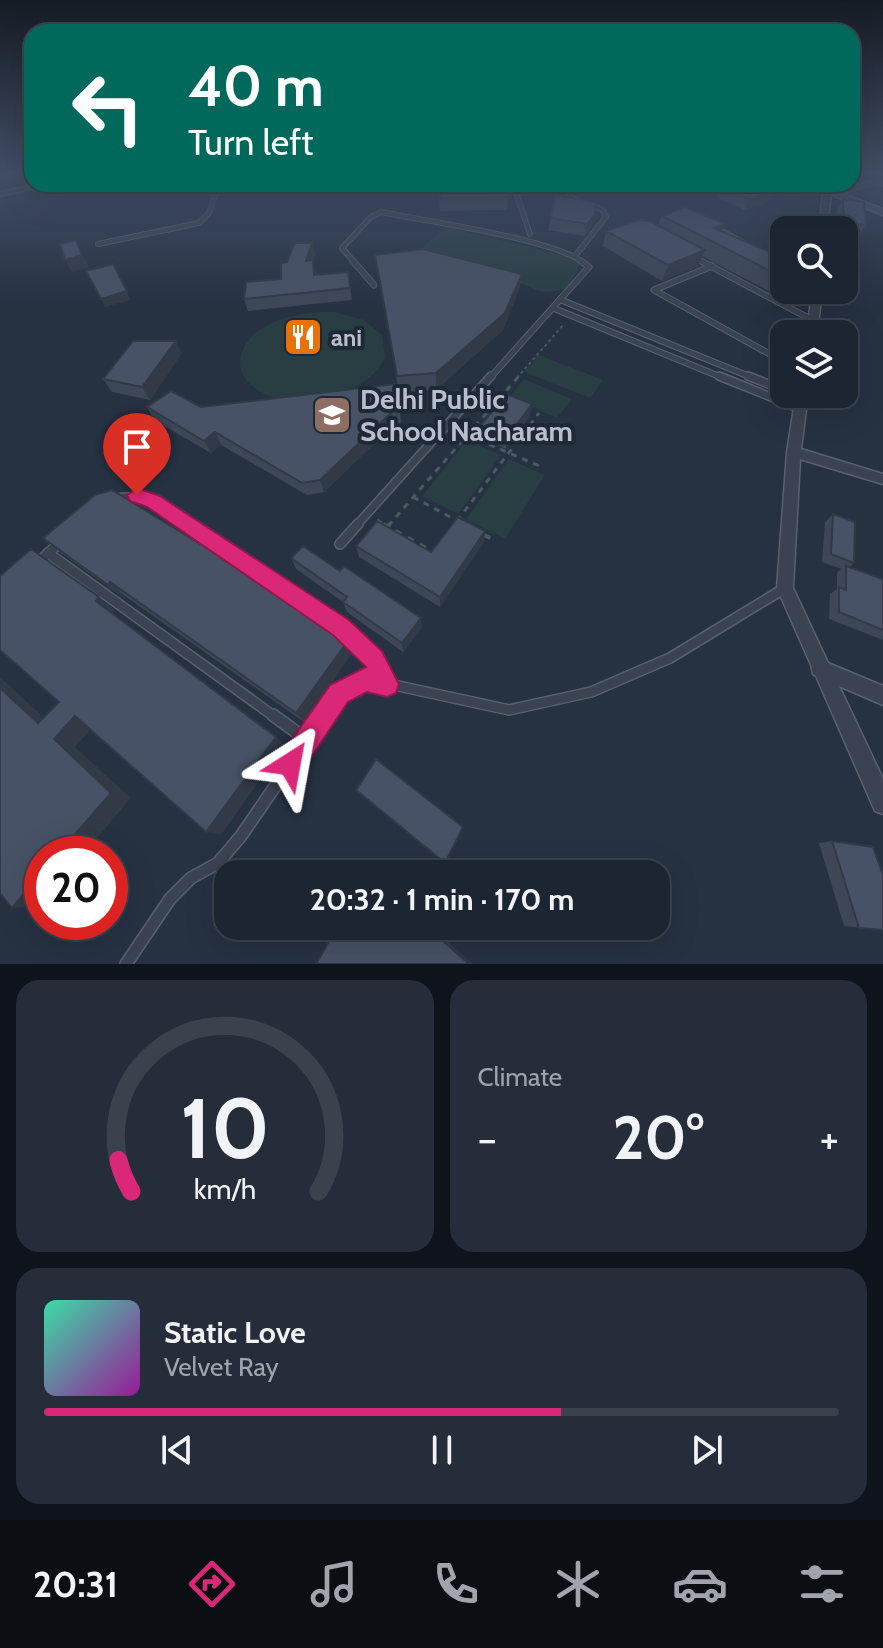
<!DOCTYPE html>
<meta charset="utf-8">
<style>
:root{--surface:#1c2532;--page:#252d3a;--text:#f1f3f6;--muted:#a0a5ac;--line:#3a424d;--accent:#db2777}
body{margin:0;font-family:Cabin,sans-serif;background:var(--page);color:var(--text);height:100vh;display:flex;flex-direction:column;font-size:30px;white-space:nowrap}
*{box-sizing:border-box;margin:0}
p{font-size:26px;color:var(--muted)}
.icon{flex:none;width:44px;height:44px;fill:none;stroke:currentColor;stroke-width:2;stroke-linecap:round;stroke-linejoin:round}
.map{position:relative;height:964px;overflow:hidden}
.details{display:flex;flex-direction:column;gap:16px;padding:16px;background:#0f141c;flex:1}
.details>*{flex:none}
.banner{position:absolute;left:24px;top:24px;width:836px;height:168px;border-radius:24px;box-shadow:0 8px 32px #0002,0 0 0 2px var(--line);background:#00695c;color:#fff;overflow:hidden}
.controls{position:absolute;left:770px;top:216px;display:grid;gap:16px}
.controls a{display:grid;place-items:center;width:88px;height:88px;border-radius:16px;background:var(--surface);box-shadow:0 8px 32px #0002,0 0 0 2px var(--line);font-size:40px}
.speed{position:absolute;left:24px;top:836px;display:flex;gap:16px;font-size:40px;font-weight:700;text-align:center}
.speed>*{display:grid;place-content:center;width:104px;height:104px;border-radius:50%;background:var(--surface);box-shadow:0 8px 32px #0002,0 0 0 2px var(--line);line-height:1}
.speed .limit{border:12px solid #d22;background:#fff;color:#111}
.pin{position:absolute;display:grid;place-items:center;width:68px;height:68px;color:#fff;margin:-82px -34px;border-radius:50% 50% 50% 0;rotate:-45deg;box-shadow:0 0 8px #0007}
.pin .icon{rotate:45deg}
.me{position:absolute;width:88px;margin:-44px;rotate:34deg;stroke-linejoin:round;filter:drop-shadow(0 0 6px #0008)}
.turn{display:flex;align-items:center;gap:28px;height:168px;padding:0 32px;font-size:36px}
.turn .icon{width:104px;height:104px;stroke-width:2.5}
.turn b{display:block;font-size:56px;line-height:68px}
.big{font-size:60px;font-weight:700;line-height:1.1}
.details .tile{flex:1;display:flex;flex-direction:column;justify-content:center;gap:12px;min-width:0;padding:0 28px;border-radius:24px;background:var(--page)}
.details .dial{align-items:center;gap:0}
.dial svg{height:208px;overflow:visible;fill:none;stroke:var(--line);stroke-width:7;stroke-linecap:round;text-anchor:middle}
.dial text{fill:var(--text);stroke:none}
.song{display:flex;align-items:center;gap:24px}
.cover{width:96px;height:96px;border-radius:12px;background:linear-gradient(135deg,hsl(160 70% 55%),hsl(300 70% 35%))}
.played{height:8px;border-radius:4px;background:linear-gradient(90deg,var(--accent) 65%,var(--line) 65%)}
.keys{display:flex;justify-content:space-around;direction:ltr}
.heat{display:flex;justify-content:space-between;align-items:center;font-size:44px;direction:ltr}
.details .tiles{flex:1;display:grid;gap:16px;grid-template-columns:1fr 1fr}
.tile:last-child{grid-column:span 2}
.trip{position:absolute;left:214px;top:860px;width:456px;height:80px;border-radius:24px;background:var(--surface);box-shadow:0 8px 32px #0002,0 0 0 2px var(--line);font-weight:700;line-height:80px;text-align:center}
.tabs{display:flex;height:128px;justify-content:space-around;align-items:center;background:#0b0f14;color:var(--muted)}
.tabs .icon{width:56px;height:56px}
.tabs .on{color:var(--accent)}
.tabs b{font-size:36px;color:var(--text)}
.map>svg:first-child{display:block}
.green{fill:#283e43}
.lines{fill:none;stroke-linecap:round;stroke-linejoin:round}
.service-far4-casing{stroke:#59616f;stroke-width:6}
.service-far3-casing{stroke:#59616f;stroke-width:7}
.service-far2-casing{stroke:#59616f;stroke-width:10}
.service-far1-casing{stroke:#59616f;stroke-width:12}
.service-casing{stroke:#59616f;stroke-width:14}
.minor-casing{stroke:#59616f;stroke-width:3}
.secondary-casing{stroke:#59616f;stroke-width:3}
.path-far2{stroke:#475b60;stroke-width:2;stroke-dasharray:3 3;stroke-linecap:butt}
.path-far1{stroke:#475b60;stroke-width:3;stroke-dasharray:6 6;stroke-linecap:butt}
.path{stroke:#475b60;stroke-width:4;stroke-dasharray:7 7;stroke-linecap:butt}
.service-far4{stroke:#3b4352;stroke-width:4}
.service-far3{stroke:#3b4352;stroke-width:5}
.service-far2{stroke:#3b4352;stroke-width:7}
.service-far1{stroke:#3b4352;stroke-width:9}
.service{stroke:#3b4352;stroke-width:11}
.minor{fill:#3b4352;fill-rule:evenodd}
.secondary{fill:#485265;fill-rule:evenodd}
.wall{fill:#3e4758}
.shaded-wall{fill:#323947}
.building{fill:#485266;stroke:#323947;stroke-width:2}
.route{fill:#db2777;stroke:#8e194d;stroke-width:2}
.labels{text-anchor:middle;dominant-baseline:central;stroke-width:8;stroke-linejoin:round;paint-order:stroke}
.far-poi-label{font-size:24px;font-weight:bold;fill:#b8becc;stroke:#1f2837;text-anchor:start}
.poi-label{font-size:28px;font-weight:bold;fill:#b8becc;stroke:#1f2837;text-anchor:start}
</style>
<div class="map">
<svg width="883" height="964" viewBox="0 0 883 964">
<rect width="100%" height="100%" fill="#263142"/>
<path class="green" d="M445,227L566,256L578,262L579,267L568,288L551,292L539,291L512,279L411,258Z
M335,312L364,320L382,335L385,357C373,382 351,391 326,394C312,396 296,400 283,399C271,398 258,392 250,384C242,376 238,367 241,356C250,319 303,311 335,312Z
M539,355L603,380L590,398L524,372Z
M524,379L572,399L557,418L509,397Z
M467,440L501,455L458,514L422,496Z
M509,459L545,475L505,539L466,519Z"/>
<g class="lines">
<defs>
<path id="service-far4" d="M513,184L530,234
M561,184L572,198L603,210L606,217L575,256
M841,192L873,182L883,184
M0,194L46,184
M714,227L745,244
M98,244L199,223L209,213L219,184
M692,256L705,263
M355,263L342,248L371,217L381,212C425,221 554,239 584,263"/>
<path id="service-far3" d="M353,261L374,285
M701,261L814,321
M712,266L654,290L784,362
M561,300L753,378
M553,308L723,378
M490,378L589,267L581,261"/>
<path id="service-far2" d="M719,376L798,408
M748,376L784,390
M116,498C151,493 162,507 189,526
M356,526L491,376"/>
<path id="service-far1" d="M186,524L341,627L374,659L387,684
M340,544L358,524
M48,553L275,717
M37,564L60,542
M322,717L339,693L366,679L509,710L591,692L670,658L785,588"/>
<path id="service" d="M273,715L307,740
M126,964L170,899L191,878L218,863L241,836L324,715"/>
<path id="minor" d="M830,187L837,189L831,193L827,230H819L823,192Z
M812,290H822L817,334H807Z
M796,394H808L801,449L883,474V484L800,459L793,588L828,663L883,686V705L839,686L883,779V814L875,811L816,676L813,674L811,665L777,588L787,452Z"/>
<path id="secondary" d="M803,184H817L883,209V215Z"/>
</defs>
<use href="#service-far4" class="service-far4-casing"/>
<use href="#service-far3" class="service-far3-casing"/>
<use href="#service-far2" class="service-far2-casing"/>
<use href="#service-far1" class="service-far1-casing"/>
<use href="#service" class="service-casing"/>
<use href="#minor" class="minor-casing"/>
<use href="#secondary" class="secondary-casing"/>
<path class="path-far2" d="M517,378L564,324"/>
<path class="path-far1" d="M467,435L544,468
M413,497L456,520
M377,520L387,526
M457,521L539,413
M388,526L519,376"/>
<path class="path" d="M383,524L433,552
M388,526L390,524
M484,535L493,539"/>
<use href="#service-far4" class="service-far4"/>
<use href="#service-far3" class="service-far3"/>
<use href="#service-far2" class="service-far2"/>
<use href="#service-far1" class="service-far1"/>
<use href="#service" class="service"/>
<use href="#minor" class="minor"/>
<use href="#secondary" class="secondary"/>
</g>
<path class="wall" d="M438,184L508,197L507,210L440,211Z
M715,184H757L773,190L768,201L745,210L720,199Z
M556,195L592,227L585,236L548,230Z
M843,199L866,225L858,237L844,234V230H837V210Z
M662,216L721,232L784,258V290L810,291L800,307L702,256L698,266L662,281L603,246L606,231L658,226Z
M312,243L315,255L313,260L316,275L348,272L352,300L248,311L244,299L281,279L287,262Z
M375,255L522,274L519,290L503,330L436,390L399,393Z
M182,353L150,400L112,392L103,379Z
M147,407H201L400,411L401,424L394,425L324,492L307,495L221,445L211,453L154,420Z
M530,416L506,449L480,437L481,425Z
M833,514L854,563L849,567L883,579V640L829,619L830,594L837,589V573L841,569L822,562L825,522Z
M43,538L354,650L304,722L125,596L124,598L61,553Z
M484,542L440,607L359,557L356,546L431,552Z
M291,558L422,628L403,652L347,612L343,602L296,569Z
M356,790L463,827L445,864L360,794Z
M832,841L883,930L844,926L819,843Z"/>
<path class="shaded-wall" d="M773,190L768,201L745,210L750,199Z
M595,215L592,227L585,236L587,224Z
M725,224L718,239L714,228Z
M76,240L89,267L72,272L65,260Z
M312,243L315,255L308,273L306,261Z
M705,250L698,266L662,281L668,265Z
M113,264L131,300L105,307L101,299Z
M522,274L519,290L503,330L436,390V373Z
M176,341L182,353L150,400L142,387Z
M532,404L530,416L506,449L508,436Z
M392,412L394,425L324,492L320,480Z
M215,432L221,445L211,453L204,441Z
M485,531L484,542L440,607V597Z
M110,582L125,596L124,598L108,585Z
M99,597L115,610L112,614L96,601Z
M421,618L422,628L403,652L402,643Z
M350,638L354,650L304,722L296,713Z
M0,677L60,732L38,723L0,688Z
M75,716L95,725L75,747L131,798L84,854H58L54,739Z
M276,737L285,745L221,835L206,832Z
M42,873V904L40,906L12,908Z
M393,926H400L406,931L403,935Z
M426,926H430L473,964H469Z"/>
<path class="building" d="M439,184H503L508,197L440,198Z
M723,184H757L773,190L750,199L724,188Z
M556,195L596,202L595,215L587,224L550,218Z
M843,199L864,202L866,225L844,221Z
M685,207L725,224L714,228L784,258V278L662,216Z
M640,220L650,221L705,250L668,265L606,231Z
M76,240L82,255L65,260L60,244Z
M295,243H312L306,261L313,260L314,275L348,272L350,288L244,299L246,282L281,279V263L287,262Z
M423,249L522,274L505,313L436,373L397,376L375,255Z
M113,264L127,291L101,299L86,271Z
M133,341H176L142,387L103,379Z
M395,384L400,411L392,412L320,480L302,483L215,432L204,441L147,407L171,391L201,407Z
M506,394L532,404L508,436L481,425Z
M112,490L340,629L350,638L296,713L110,582L108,585L43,538L95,495Z
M833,514L855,522L854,563L831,554Z
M458,517L485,531L440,597L356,546L377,521L431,552Z
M303,546L340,571L344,566L421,618L402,643L343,602L347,597L291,558Z
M31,549L99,597L96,601L276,737L206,832L75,716L54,739L111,793L58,854H42V873L12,908L0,893V688L38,723L59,702L0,650V576Z
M846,566L883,579V630L839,612V587L846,590Z
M376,759L463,827L445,863L356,790Z
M832,841L873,847L883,875V930L859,928Z
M338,926H393L403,935L407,926H426L469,964H316Z"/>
<linearGradient id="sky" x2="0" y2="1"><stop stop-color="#151b24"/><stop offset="0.56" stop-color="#414e65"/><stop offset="1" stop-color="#414e65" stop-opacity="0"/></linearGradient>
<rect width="883" height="308" fill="url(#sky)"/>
<path class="route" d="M137,488L160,496L349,620L382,651L399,684L396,693L387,697L367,692L348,702L300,774L290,778L281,774L277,764L281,755L330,685L366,667L333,635L147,507L130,501L127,495Z"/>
<defs>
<symbol id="restaurant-square" viewBox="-11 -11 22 22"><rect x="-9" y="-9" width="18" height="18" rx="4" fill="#e8710a" stroke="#1f2837"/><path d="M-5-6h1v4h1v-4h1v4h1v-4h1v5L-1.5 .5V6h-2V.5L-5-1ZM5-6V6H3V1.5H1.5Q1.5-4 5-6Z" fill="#fff"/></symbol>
<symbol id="school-square" viewBox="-11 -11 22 22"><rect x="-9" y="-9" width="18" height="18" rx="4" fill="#8d6e63" stroke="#1f2837"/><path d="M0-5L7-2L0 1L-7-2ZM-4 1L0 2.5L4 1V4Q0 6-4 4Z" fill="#fff"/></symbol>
</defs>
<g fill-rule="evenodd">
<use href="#restaurant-square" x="281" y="315" width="44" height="44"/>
<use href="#school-square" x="310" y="393" width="44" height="44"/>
</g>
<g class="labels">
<g class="far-poi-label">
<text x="331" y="337">ani</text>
</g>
<g class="poi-label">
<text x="360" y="399">Delhi Public<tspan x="360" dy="32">School Nacharam</tspan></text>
</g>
</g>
</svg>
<div class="controls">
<a><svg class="icon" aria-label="search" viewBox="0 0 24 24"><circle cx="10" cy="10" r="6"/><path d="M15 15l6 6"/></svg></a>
<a><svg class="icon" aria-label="layers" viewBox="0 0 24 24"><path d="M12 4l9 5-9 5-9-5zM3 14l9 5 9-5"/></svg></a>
</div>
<div class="speed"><div class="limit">20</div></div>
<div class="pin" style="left:137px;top:495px;background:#d93025"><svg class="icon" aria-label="arrive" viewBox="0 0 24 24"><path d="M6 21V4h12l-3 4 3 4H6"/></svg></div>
<svg class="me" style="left:290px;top:764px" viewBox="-20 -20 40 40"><path d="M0-17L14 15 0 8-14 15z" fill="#db2777" stroke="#fff" stroke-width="4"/></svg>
<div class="trip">20:32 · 1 min · 170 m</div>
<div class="banner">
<div class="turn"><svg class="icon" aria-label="left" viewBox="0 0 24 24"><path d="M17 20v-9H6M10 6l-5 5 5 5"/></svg><div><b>40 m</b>Turn left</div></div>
</div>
</div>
<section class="details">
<div class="tiles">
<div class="tile dial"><svg viewBox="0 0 100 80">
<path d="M14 69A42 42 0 1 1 86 69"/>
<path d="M14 69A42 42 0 0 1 9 57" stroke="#db2777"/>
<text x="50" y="56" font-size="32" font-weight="700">10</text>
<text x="50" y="72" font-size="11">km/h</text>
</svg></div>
<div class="tile"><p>Climate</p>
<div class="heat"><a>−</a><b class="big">20°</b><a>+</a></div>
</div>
<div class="tile">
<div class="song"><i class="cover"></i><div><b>Static Love</b><p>Velvet Ray</p></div></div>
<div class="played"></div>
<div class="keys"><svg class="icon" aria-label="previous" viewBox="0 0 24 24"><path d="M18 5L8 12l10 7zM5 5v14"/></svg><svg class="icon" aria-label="pause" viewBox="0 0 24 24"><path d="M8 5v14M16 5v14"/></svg><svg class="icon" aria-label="next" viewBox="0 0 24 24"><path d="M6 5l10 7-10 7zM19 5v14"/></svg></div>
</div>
</div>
</section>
<nav class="tabs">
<b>20:31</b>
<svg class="icon on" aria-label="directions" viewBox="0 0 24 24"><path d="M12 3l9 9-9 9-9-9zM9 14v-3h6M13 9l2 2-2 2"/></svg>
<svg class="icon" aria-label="music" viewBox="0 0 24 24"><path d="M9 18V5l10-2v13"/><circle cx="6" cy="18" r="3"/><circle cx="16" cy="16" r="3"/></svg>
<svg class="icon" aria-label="phone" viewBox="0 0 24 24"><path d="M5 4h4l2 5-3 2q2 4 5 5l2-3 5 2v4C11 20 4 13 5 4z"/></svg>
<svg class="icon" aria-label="climate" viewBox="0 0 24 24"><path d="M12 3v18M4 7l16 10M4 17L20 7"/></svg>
<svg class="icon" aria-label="car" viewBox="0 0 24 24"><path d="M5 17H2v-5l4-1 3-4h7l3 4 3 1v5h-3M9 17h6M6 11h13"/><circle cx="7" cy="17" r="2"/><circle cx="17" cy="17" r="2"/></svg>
<svg class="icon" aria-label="filters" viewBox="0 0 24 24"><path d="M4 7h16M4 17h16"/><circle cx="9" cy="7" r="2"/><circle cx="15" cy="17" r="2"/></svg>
</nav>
